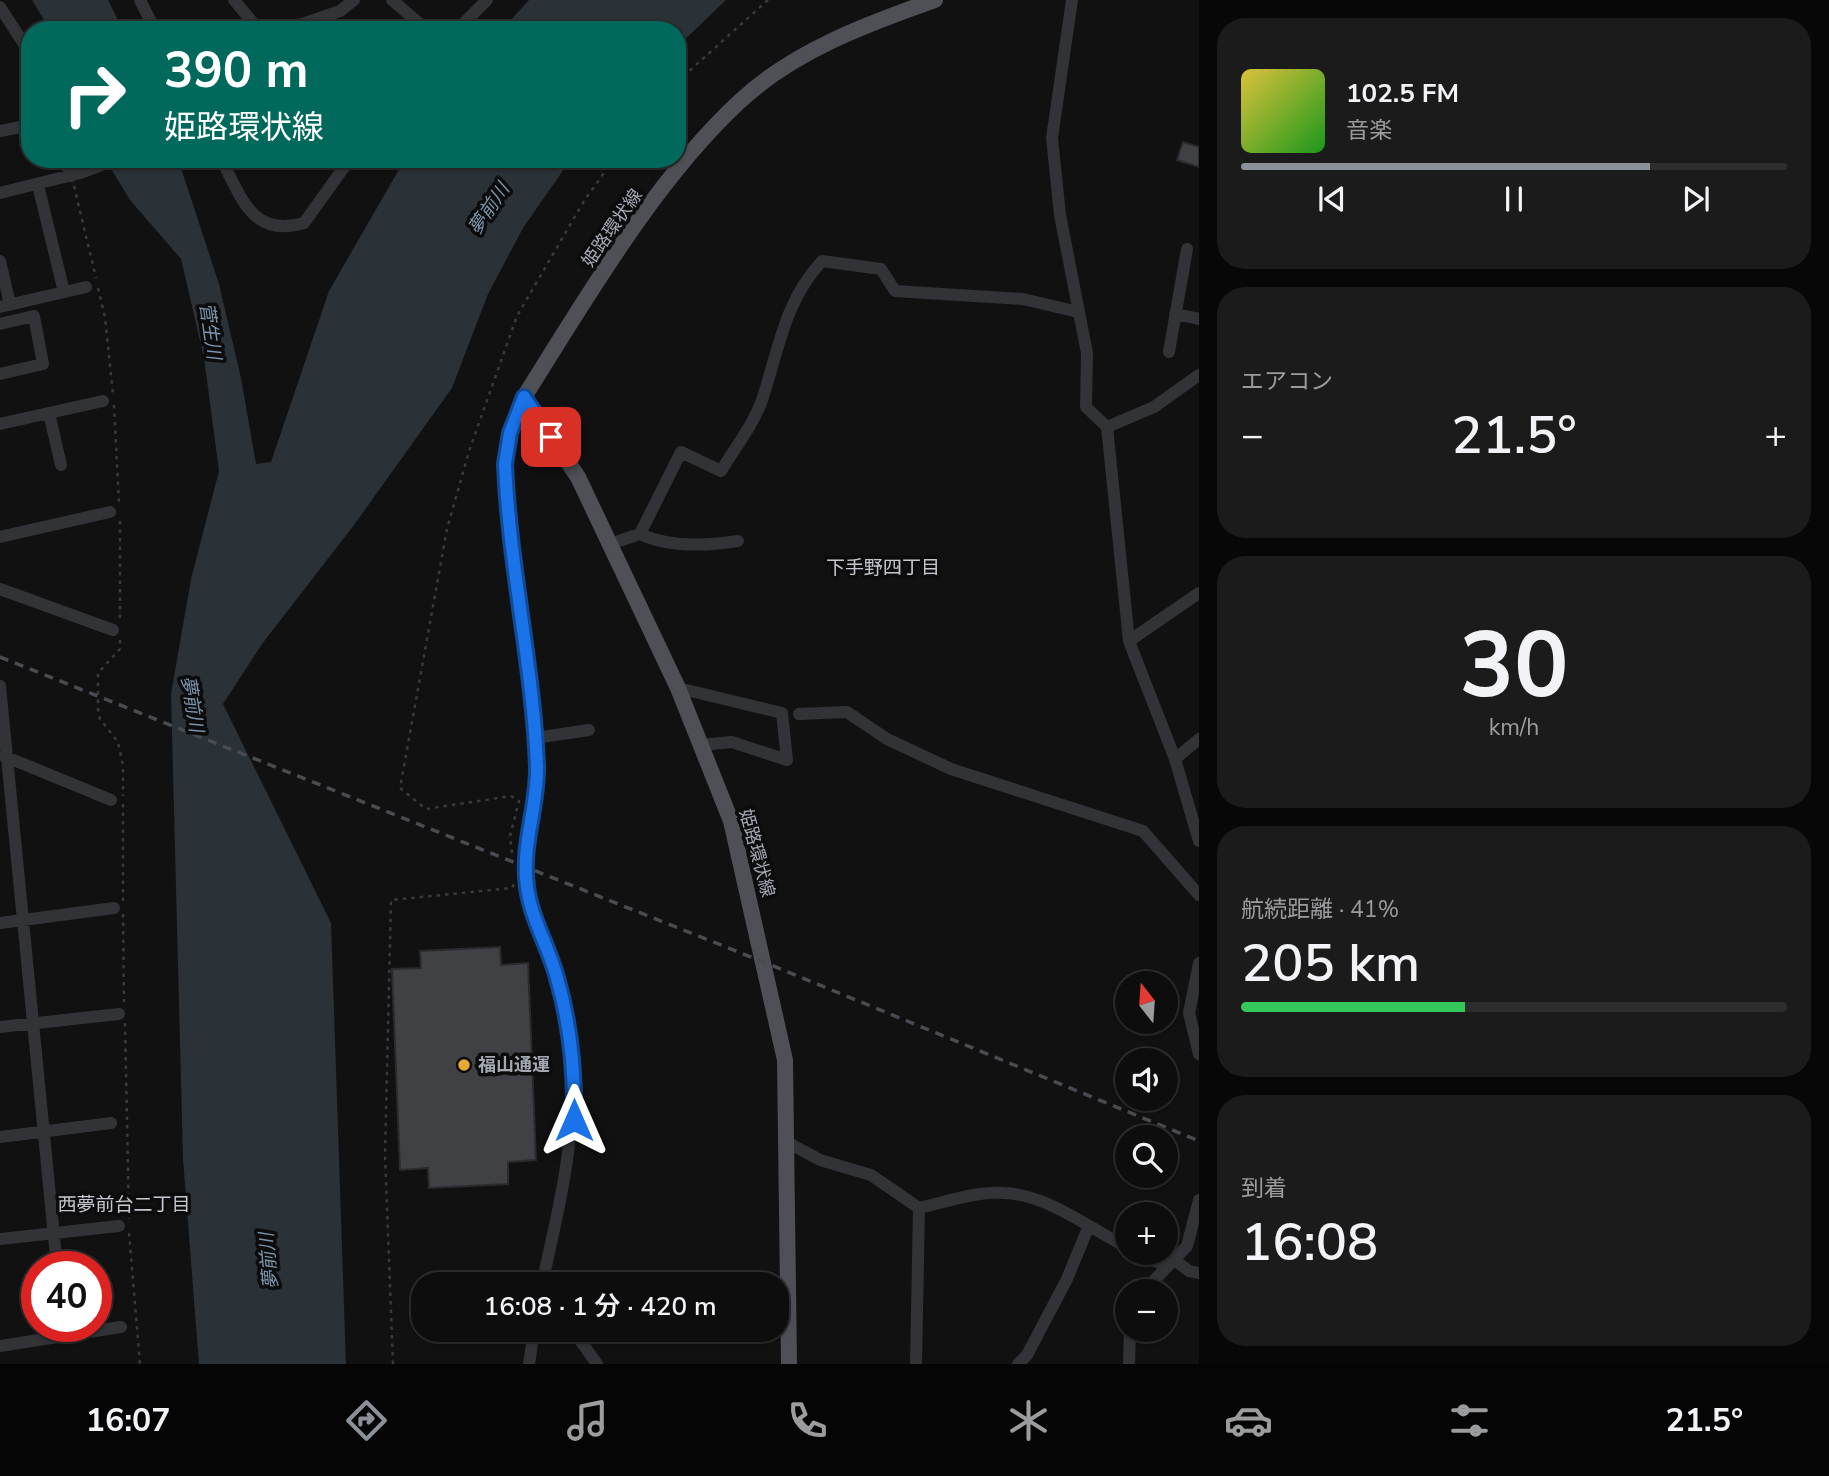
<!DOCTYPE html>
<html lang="ja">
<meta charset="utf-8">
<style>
:root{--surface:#0d0d0e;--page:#1b1b1c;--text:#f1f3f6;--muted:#9a9c9e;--line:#2d2d2e;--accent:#8c9099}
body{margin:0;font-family:"Nunito Sans","Noto Sans JP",sans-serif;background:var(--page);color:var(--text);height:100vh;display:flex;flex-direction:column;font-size:26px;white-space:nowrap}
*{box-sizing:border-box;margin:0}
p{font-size:23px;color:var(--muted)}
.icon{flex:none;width:38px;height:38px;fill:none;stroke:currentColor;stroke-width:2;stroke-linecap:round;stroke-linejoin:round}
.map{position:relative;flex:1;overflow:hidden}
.drawer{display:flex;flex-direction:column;gap:18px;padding:18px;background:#070708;width:630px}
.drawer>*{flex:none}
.banner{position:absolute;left:21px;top:21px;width:665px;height:147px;border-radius:28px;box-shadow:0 2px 5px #0004,0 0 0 2px var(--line);background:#00695c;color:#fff;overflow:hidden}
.needle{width:46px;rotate:343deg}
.tools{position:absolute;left:1115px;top:971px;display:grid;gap:14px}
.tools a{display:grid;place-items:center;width:63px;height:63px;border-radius:50%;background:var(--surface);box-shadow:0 2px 5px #0004,0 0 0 2px var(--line);font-size:35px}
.speed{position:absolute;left:21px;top:1251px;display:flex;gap:14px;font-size:35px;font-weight:700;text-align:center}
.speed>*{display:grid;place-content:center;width:91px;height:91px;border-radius:50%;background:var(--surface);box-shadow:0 2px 5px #0004,0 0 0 2px var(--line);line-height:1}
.speed .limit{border:10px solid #d22;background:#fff;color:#111}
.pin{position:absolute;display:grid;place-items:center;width:60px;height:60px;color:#fff;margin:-30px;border-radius:14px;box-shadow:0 4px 10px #0006}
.me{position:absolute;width:77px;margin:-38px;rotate:0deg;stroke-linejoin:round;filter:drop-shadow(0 0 5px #0008)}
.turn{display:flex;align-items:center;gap:24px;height:147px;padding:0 28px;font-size:32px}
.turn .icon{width:91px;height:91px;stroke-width:2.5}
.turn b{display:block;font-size:49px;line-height:60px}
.big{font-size:52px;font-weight:600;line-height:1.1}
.drawer .widget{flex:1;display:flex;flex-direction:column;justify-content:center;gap:10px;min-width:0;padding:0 24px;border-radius:28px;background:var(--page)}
.drawer .dial{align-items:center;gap:0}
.dial b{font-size:91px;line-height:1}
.song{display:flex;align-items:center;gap:21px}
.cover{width:84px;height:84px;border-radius:10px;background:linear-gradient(135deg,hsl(50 70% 55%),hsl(120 70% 35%))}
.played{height:7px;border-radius:4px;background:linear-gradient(90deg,var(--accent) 75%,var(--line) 75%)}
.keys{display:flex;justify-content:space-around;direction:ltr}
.heat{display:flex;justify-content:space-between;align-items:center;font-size:38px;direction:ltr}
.charge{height:10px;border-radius:5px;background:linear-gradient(90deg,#34c759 41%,var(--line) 0)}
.trip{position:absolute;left:411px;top:1272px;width:378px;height:70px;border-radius:28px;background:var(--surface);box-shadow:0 2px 5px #0004,0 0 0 2px var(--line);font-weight:600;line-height:70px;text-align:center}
.dock{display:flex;height:112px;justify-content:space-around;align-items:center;background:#050506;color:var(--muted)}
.dock .icon{width:49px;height:49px}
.dock .on{color:var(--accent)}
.dock b{font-size:32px;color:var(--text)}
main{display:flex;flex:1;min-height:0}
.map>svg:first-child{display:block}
.water{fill:#2a3137}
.building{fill:#404145;stroke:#2b2b2e;stroke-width:2}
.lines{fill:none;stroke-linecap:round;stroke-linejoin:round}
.path{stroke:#383a3e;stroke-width:2.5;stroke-dasharray:3.5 5;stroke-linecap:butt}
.minor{stroke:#323337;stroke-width:12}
.major{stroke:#4e5056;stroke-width:16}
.rail{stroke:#494b50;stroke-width:3.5;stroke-dasharray:9 7;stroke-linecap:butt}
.route-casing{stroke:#114b97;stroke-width:18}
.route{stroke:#1a73e8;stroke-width:12}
.poi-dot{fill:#e7a934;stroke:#0c0c0d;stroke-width:2.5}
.labels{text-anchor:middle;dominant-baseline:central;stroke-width:7;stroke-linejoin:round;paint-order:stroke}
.street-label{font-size:18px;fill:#a3a8b2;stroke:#0c0c0d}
.poi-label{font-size:18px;font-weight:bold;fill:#a3a8b2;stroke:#0c0c0d;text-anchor:start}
.water-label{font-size:19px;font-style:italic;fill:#7b96ac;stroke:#0c0c0d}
.neighbourhood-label{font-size:19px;fill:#c4c7cf;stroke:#0c0c0d}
</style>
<main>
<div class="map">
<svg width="1199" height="1364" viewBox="0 0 1199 1364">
<rect width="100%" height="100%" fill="#111112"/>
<path class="water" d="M32,0H108L123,30H50Z
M529,0H726L677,47V30H502Z
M105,159H178L219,284L241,378L256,464L271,462L329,291L405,159H571L523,228L488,294L452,388L354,525L262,644L223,704L331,923L346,1364H199L183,1159L171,694L191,579L219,471L204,358L181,259L130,200Z"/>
<path class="building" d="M1183,142L1199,147V167L1177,160Z
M500,947L501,965L528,963L536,1160L508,1162V1184L429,1188L428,1168L400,1170L392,969L421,968L420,951Z"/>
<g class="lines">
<path class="path" d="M677,82L768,0
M74,186L96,278
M98,288L105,317L113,395
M114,405L119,504
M120,521V619
M120,640V649L98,673V709L100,719L118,742L123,766V796
M512,853L510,836L519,801L511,796L426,809L400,788L447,529L469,451L517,316L584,201L614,159
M123,901V802
M123,914L124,1002
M125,1023L129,1219
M129,1233L140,1364
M393,1364L385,1155L391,900L512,888L514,884"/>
<path class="minor" d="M140,0L155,30
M234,0L259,30
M392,0L427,30
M1072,0L1052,138L1060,215L1087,353L1086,407L1107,427L1129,641L1175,759L1199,841
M0,7L24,44L30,60
M285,30L340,11L354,0
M457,30L487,0
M0,131L30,125
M65,159L71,176
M221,159C242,198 252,238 304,223L350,159
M38,185L64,292
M0,193L80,173L118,159
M0,261L10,304
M0,307L86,287
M1175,314L1199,319
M0,324L34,316L43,364L0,374
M1169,352L1187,249
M524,397L510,433L505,464C509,565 533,664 537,765C538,802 523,838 525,875C528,919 554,959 563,1002C585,1106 564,1184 542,1284
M49,413L61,465
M0,424L103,401
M1107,427L1154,407L1199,375
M640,534C670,548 706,546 738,541
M0,537L110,512
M610,544L640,534L681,452L721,471C734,449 754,424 762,400C779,349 784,302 822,261L881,269L895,291L1023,299L1078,312
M0,589L113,630
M1129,641L1199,593
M0,686L57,1267
M678,688L782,713L787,760L732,742L700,745
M799,714L847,712L887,739L951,769L1143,831L1199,895
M535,738L589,730
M4,756L111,800
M1175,759L1199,739
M0,923L114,908
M1199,963L1189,1013L1199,1054
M0,1027L119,1014
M0,1137L111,1123
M785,1141L820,1160L871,1175L919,1208C946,1202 976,1191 1004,1193C1049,1195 1088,1228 1127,1247
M0,1239L119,1226
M1139,1253L1167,1267
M1173,1259L1189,1271L1199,1273
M1143,1292L1187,1246L1199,1200
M573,1330L597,1364
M0,1346L121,1327
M529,1364L534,1330
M916,1364L919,1208
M1018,1364L1027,1355L1067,1279L1088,1228
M1129,1364L1130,1330"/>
<path class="major" d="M789,1364L785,1060L731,821L678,688L578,477L524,397C586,299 654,181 739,102C793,51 867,24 935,0"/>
<path class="rail" d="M0,657L766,963L1199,1141"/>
</g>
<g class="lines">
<defs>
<path id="route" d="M551,437L524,397L510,433L505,464C509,565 533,665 537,766C538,807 521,845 527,887C531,919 549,947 557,978C570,1023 575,1073 574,1120"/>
</defs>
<use href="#route" class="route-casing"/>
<use href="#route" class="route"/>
</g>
<circle class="poi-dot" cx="464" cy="1065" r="7"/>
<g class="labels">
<g class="street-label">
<text transform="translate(612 228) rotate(-55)">姫路環状線</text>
<text transform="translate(757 853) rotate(75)">姫路環状線</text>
</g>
<g class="poi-label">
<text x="478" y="1065">福山通運</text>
</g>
<g class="water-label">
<text transform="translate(489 209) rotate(-56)">夢前川</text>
<text transform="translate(210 331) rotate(82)">菅生川</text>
<text transform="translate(192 704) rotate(81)">夢前川</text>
<text transform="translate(269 1261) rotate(-95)">夢前川</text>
</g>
<g class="neighbourhood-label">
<text x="883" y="568">下手野四丁目</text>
<text x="124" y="1205">西夢前台二丁目</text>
</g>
</g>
</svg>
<div class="tools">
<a><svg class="needle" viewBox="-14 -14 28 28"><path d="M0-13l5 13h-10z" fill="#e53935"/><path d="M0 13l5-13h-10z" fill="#9a9c9e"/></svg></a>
<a><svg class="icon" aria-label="sound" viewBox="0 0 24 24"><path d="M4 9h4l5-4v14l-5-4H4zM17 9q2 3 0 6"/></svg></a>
<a><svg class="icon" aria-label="search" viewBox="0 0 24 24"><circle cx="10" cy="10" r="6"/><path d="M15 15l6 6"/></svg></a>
<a>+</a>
<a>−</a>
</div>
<div class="speed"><div class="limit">40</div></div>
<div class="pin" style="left:551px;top:437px;background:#d93025"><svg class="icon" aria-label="arrive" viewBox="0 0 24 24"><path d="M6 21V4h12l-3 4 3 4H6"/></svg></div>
<svg class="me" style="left:574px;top:1120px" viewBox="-20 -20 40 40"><path d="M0-17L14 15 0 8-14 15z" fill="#1a73e8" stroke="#fff" stroke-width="4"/></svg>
<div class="trip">16:08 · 1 分 · 420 m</div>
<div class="banner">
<div class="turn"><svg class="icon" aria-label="right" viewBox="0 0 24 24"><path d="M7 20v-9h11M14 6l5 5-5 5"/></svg><div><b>390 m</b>姫路環状線</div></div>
</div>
</div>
<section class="drawer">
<div class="widget">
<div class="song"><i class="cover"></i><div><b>102.5 FM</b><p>音楽</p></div></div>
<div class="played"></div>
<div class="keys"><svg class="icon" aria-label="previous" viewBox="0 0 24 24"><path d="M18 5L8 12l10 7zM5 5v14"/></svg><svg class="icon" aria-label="pause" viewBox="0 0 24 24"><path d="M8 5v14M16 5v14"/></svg><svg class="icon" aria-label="next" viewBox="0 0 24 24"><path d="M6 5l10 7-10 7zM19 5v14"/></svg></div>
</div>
<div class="widget"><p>エアコン</p>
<div class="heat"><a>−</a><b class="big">21.5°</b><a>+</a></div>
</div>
<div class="widget dial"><b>30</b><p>km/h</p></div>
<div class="widget"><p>航続距離 · 41%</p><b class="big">205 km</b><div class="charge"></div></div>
<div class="widget"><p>到着</p><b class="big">16:08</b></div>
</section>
</main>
<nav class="dock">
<b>16:07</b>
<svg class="icon on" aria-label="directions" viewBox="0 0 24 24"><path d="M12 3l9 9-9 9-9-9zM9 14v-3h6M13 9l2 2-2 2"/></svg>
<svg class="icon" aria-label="music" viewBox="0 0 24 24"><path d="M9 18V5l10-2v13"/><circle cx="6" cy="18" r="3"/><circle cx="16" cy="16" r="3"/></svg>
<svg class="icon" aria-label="phone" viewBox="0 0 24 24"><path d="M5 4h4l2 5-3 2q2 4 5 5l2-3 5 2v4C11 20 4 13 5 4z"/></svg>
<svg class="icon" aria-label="climate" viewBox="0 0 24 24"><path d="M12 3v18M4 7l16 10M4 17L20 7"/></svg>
<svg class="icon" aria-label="car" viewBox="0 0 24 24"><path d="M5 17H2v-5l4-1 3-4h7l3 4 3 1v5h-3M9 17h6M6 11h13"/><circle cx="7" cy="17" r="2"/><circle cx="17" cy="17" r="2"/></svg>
<svg class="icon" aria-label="filters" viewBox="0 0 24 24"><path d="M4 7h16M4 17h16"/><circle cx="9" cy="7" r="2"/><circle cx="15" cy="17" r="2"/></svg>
<b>21.5°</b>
</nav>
